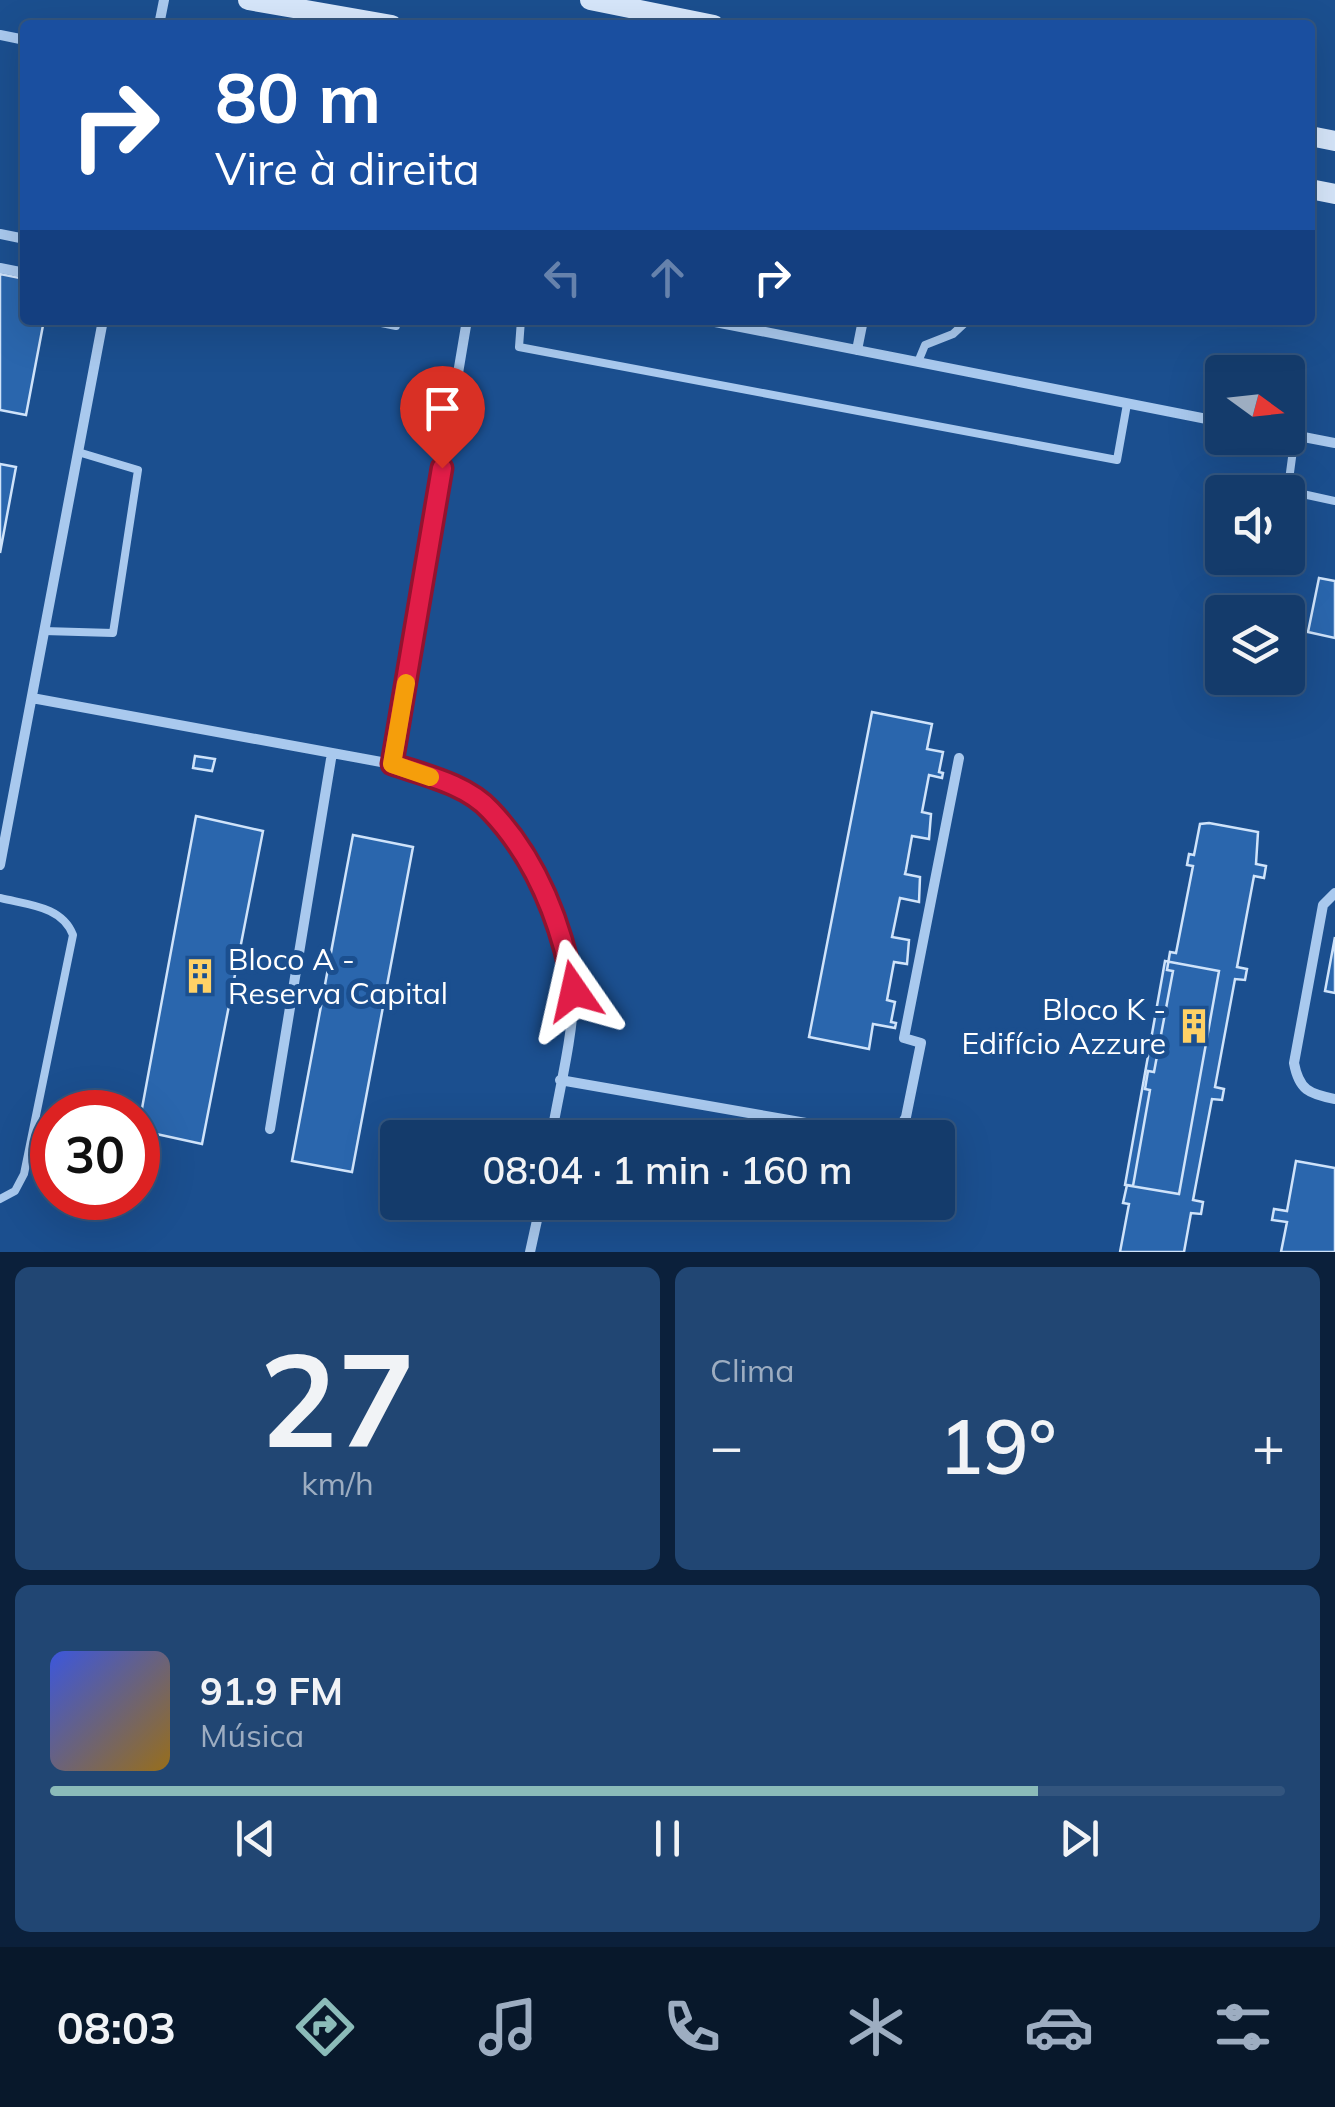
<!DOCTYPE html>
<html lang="pt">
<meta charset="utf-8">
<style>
:root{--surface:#143b6b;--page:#214673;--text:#f1f3f6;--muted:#9dadc1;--line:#33557e;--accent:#8bbbb9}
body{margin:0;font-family:Mulish,sans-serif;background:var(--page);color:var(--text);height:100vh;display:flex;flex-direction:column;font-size:38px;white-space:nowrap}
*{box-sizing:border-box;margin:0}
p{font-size:32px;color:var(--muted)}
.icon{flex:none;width:55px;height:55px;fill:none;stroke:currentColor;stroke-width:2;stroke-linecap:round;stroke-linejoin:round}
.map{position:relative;height:1252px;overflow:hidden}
.sheet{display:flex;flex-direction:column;gap:15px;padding:15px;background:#0b203b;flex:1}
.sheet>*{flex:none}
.guide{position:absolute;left:20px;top:20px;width:1295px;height:305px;border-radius:10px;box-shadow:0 10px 40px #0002,0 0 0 2px var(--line);background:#1a4fa0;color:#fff;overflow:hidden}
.needle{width:65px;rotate:105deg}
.controls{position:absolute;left:1205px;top:355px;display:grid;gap:20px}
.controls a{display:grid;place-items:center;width:100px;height:100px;border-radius:10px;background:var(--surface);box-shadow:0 10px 40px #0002,0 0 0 2px var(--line);font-size:50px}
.speed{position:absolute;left:30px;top:1090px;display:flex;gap:20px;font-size:50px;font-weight:700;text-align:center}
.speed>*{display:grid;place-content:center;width:130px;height:130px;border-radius:50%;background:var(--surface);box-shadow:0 10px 40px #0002,0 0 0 2px var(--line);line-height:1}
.speed .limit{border:15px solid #d22;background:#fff;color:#111}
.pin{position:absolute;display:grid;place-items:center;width:85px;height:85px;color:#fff;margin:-102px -42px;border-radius:50% 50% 50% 0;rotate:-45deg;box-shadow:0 0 10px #0007}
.pin .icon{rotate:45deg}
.me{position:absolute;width:110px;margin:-55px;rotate:349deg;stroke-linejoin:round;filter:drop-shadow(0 0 8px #0008)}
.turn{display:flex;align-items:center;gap:35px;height:210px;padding:0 30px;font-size:45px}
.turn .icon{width:130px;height:130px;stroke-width:2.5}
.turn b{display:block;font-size:70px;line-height:85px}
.lanes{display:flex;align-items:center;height:95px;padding:0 30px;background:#0003;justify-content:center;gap:50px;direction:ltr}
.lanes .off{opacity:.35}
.big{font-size:75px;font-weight:600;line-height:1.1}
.sheet .tile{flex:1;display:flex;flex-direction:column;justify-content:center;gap:15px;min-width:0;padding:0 35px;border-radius:15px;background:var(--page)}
.sheet .dial{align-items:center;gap:0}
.dial b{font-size:130px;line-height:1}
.song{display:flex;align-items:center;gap:30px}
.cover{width:120px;height:120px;border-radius:15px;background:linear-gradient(135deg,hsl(230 70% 55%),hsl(40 70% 35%))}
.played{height:10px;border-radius:5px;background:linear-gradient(90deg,var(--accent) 80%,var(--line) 80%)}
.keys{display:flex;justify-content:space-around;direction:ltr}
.heat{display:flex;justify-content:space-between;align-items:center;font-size:55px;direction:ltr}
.sheet .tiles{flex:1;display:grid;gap:15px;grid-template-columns:1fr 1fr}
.tile:last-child{grid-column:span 2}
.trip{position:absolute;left:380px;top:1120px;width:575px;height:100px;border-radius:10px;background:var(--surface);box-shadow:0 10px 40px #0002,0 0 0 2px var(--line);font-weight:600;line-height:100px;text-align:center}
.menu{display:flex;height:160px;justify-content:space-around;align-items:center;background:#08182b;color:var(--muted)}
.menu .icon{width:70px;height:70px}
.menu .active{color:var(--accent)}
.menu b{font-size:45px;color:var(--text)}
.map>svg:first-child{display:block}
.building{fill:#2a66ad;stroke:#cfe3fa;stroke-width:2.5}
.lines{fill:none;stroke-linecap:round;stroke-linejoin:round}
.lane{stroke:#a9c9ee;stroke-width:8}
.street{stroke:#a9c9ee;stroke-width:10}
.secondary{stroke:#d6e6fa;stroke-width:20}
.route-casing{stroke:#92132f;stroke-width:25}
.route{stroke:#e11d48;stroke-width:18}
.slow{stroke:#f59e0b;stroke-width:18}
.labels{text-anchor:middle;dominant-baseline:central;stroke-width:10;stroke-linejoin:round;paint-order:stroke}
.poi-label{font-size:30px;fill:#fff;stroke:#1b4f8f;text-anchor:start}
</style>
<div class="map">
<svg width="1335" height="1252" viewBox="0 0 1335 1252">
<rect width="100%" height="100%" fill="#1b4f8f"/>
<path class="building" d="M0,274L25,279V320H44L26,415L0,410Z
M0,464L16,467L0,553Z
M1319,578L1335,581V638L1308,632Z
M872,712L932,724L927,749L943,752L939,772L943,773L942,778L929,775L922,812L931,814L929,839L912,836L906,870L905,874L920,877L919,902L900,898L892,937L909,940L907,964L894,962L887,1000L895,1002L891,1022L896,1023L895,1028L873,1024L869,1049L809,1037Z
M195,756L215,759L212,771L193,768Z
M196,816L263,831L202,1144L138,1130Z
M1209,823L1258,832L1256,864L1266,866L1264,878L1254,876L1237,967L1247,969L1245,980L1235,979L1215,1087L1224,1089L1222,1100L1212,1099L1193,1200L1203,1202L1201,1214L1191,1213L1184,1252H1120L1129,1204L1123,1203L1127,1185L1133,1186L1150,1090L1145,1089L1148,1071L1154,1072L1173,971L1167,970L1170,952L1176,953L1193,866L1187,865L1189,854L1194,855L1200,824Z
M353,835L413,847L352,1172L292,1161Z
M1335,937V993L1325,991Z
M1165,961L1219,971L1179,1194L1125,1185Z
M1296,1161L1335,1168V1252H1281L1287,1222L1272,1220L1274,1209L1287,1211Z"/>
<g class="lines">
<path class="lane" d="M367,320L396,326L397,320
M521,320L519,347L1117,460L1127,404
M918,362L925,345L953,334L968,320
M1295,435L1289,480L1298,493L1335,501
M44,631L113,633L138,470L78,452
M0,898C28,905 62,906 73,935L24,1174L15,1191L0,1199"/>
<path class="street" d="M159,25L164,0
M0,35L25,40
M0,234L25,239
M0,268L25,273
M705,320L1222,422
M857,350L863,320
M1288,434L1335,443
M32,698L392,764C424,775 464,784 489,808C525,842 576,943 574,993C572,1041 559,1091 551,1138
M392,764L467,320
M0,865L103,320
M1335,893L1323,905L1294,1063C1299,1090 1309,1094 1335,1099
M560,1080L881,1136L897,1132L906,1117L921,1043L904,1038L959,758
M270,1129L332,753
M530,1252L541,1202"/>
<path class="secondary" d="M248,0L392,25
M590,0L714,25
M1310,136L1335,141
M1310,189L1335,194"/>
</g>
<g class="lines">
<defs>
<path id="route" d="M442,468L392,764C424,775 466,784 490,810C537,859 562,926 574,991"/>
</defs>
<use href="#route" class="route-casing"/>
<use href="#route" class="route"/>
<path class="slow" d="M406,683L392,764L430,777"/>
</g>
<defs>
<symbol id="building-bare" viewBox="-9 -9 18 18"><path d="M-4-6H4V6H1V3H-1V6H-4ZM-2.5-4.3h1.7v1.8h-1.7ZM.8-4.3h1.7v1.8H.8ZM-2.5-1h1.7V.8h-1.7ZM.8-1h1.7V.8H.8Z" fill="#ffd166" stroke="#1b4f8f" stroke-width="2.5" paint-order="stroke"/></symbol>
</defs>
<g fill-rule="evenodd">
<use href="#building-bare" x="175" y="951" width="50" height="50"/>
<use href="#building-bare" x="1169" y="1001" width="50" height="50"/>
</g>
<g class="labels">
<g class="poi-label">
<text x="228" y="959">Bloco A -<tspan x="228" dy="34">Reserva Capital</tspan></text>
<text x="1166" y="1009" text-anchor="end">Bloco K -<tspan x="1166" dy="34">Edifício Azzure</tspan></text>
</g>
</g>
</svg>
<div class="controls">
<a><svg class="needle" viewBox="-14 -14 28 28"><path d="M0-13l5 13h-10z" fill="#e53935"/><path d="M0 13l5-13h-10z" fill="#9dadc1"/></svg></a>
<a><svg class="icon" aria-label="sound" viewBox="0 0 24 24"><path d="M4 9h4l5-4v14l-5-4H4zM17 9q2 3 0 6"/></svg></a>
<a><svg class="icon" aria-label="layers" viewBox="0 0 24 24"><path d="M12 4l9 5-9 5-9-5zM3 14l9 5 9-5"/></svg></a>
</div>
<div class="speed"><div class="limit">30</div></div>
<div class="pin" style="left:442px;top:468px;background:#d93025"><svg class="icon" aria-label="arrive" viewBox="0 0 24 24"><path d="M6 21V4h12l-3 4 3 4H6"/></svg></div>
<svg class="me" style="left:574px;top:991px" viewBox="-20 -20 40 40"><path d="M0-17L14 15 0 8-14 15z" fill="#e11d48" stroke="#fff" stroke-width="4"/></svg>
<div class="trip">08:04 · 1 min · 160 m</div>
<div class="guide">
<div class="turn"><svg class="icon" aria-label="right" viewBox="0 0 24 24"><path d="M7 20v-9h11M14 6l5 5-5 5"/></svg><div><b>80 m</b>Vire à direita</div></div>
<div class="lanes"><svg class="icon off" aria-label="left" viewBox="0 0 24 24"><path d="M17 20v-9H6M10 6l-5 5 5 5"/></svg><svg class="icon off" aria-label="ahead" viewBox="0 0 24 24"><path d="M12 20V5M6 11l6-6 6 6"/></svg><svg class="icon" aria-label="right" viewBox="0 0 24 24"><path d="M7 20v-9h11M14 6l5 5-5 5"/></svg></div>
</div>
</div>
<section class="sheet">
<div class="tiles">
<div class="tile dial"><b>27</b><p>km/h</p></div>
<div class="tile"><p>Clima</p>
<div class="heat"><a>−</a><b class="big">19°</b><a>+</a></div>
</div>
<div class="tile">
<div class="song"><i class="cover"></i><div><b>91.9 FM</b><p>Música</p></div></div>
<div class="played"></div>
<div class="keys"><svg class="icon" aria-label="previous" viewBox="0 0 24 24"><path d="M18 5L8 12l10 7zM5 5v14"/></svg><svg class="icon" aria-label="pause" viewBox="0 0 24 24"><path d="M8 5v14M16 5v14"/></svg><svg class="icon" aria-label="next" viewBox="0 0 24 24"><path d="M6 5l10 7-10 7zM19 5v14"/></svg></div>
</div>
</div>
</section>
<nav class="menu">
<b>08:03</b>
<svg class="icon active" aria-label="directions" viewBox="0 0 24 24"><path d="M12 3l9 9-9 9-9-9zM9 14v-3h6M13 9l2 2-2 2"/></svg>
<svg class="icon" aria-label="music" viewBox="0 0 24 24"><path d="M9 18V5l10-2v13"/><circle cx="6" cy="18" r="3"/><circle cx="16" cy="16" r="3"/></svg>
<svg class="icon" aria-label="phone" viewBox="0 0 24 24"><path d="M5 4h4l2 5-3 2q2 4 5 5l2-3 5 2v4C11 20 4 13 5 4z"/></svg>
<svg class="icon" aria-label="climate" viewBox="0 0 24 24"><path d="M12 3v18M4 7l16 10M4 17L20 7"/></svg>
<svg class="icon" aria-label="car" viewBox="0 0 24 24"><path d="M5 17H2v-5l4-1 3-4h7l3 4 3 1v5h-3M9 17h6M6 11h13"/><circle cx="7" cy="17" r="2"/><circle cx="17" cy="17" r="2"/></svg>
<svg class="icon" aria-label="filters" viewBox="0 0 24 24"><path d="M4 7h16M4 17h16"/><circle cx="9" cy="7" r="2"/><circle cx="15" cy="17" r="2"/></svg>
</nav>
